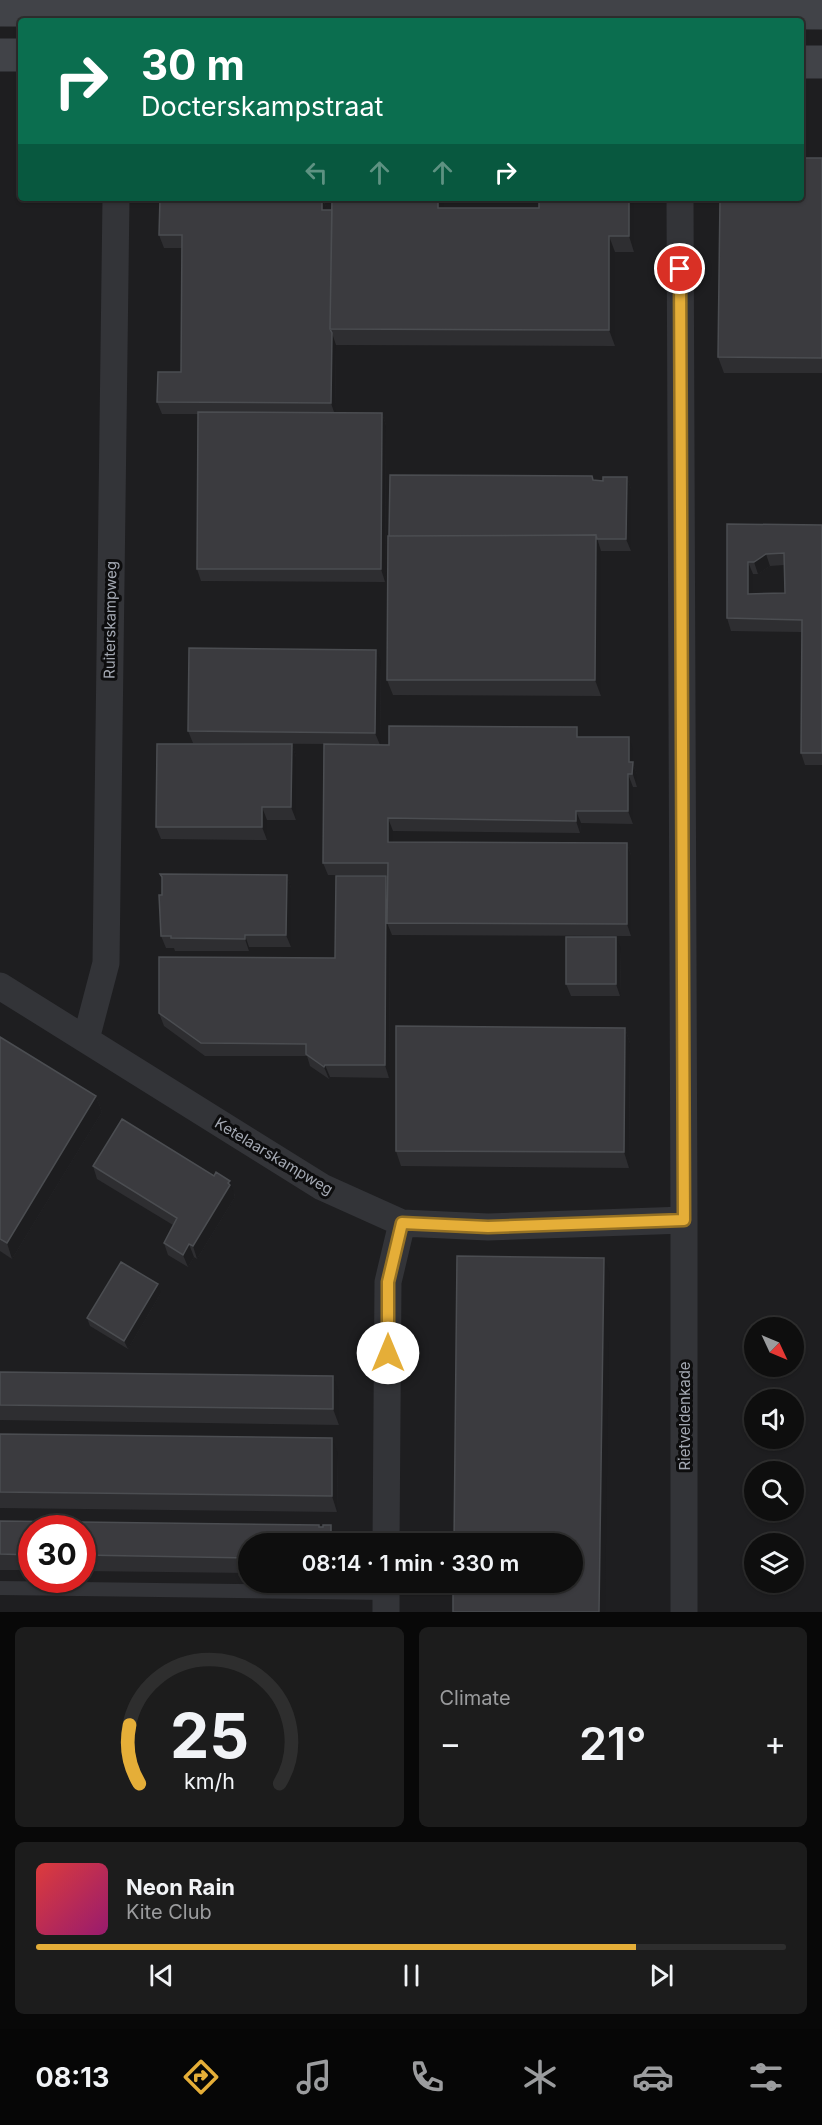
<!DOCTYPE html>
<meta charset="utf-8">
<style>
:root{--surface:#0e0e0e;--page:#1c1c1c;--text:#f1f3f6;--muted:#9b9c9e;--line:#2e2e2e;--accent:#e5ae38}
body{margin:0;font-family:Inter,sans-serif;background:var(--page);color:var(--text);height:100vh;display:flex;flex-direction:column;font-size:22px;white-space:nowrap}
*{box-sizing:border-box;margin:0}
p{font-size:20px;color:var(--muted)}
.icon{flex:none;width:33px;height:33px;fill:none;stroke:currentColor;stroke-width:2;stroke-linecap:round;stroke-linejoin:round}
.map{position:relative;height:1612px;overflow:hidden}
.drawer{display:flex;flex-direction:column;gap:15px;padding:15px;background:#080808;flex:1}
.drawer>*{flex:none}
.hud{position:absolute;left:18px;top:18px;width:786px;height:183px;border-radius:6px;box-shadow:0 2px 4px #0004,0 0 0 2px var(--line);background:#0b6e4f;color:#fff;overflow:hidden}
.needle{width:39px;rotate:134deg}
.controls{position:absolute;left:744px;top:1317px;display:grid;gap:12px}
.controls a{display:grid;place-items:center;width:60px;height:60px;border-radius:50%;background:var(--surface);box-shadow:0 2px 4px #0004,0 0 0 2px var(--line);font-size:30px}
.speed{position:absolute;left:18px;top:1515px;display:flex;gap:12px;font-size:30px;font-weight:700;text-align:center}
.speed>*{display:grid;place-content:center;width:78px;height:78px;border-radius:50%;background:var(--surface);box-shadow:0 2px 4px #0004,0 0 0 2px var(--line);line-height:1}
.speed .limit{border:9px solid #d22;background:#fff;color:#111}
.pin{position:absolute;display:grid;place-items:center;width:51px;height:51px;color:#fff;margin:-26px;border:3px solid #fff;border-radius:50%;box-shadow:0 2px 6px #0007}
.me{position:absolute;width:66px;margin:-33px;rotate:0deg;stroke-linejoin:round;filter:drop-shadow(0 0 4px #0008)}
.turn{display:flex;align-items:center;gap:21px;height:126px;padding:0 24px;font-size:27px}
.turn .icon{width:78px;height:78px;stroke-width:2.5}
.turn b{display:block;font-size:42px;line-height:51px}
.lanes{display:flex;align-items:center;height:57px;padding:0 24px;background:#0003;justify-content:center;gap:30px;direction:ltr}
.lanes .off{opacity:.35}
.big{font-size:45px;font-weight:600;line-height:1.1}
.drawer .widget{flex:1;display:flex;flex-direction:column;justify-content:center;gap:9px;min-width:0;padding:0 21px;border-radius:9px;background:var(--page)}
.drawer .dial{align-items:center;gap:0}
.dial svg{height:156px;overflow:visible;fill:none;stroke:var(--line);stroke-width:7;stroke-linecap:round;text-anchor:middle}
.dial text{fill:var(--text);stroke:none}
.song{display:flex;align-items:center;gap:18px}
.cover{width:72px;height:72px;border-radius:9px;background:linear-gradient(135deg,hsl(0 70% 55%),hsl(320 70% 35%))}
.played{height:6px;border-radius:3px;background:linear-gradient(90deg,var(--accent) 80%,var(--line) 80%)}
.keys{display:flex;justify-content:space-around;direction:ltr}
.heat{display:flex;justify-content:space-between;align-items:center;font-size:33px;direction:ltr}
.drawer .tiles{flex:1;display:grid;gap:15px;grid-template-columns:1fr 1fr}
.widget:last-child{grid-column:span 2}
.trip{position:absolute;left:238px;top:1533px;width:345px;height:60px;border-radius:30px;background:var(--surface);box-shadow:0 2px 4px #0004,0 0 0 2px var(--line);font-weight:600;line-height:60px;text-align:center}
.menu{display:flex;height:96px;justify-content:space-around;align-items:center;background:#060606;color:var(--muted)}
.menu .icon{width:42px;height:42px}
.menu .selected{color:var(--accent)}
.menu b{font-size:27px;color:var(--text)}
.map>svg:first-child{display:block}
.built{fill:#1e1e20;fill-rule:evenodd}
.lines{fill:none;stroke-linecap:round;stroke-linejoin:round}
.service{stroke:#333438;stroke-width:14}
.minor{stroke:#333438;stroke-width:27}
.secondary{stroke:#414348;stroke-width:33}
.wall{fill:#2e2e31;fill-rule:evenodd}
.shaded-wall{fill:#1d1d1f}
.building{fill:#3b3b3f;stroke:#4b4d51;stroke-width:1.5;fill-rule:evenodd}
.route-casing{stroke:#957124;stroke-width:15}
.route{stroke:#e5ae38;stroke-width:10}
.labels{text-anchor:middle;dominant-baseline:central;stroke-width:6;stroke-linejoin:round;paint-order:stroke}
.street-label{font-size:15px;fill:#a4a9b3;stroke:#0d0d0e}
</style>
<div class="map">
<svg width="822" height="1612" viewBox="0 0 822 1612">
<rect width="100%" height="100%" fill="#121213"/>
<path class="built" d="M0,0H822V1612H0ZM21,21H801V198H21ZM754,1328H794V1366H754ZM754,1400H794V1438H754ZM754,1472H794V1510H754ZM32,1528H82V1580H32ZM249,1544H573V1582H249ZM754,1544H794V1582H754Z"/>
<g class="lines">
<path class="service" d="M0,1588L386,1593"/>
<path class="minor" d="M0,986L322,1187L402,1223L388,1282L386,1544
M86,1039L106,963L116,198
M684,1220V1612
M402,1223L488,1227L684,1220L680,198
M386,1612V1582"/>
<path class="secondary" d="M0,10L822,13
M0,55H21
M801,62H822"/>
</g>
<path class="wall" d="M822,158V373H724L718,357Z
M160,198H323L327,210H332L444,198V208H539V198H634V252H615V346L336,345L335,413H382L386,425L385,582L201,581L197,569L198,414H162L157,402L181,372L182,248H164L159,235Z
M627,477L631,489V551H601V696L393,695L387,680L594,480L603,481Z
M727,524L822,525V765H805L801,753L802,632L731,631L727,618ZM784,565L785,593L753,594V574H758L770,566Z
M381,662L380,745L580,737L633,750V764L637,774V787H633V824L581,823L580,833L393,831V842L627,843L631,855V936L392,935L390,930L389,1078L330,1077L329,1079L310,1066L307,1056H205L164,1026L159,1013L335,958L386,876L388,881V875H328L323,863L328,744L193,743L188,731Z
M292,744L296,757V820H267V840L161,839L156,827Z
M160,874L287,875L291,888V947H249V951H175L174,948H166L161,936L162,879Z
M621,949L620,996H571L566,984Z
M625,1028L630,1043L629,1168L401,1166L396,1151Z
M0,1037L96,1096L102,1112L12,1259L0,1251Z
M93,1166L234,1193L235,1197L197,1259L194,1257L188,1267L168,1255L164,1243L173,1225L97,1179Z
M161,1293L128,1349L90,1326L87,1318Z
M0,1372L339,1392V1425L0,1420Z
M0,1434L338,1454L337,1512L0,1508Z
M0,1521L319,1527L337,1541V1544H249V1573L82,1571V1528H32V1570H0Z"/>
<path class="shaded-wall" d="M322,198L327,209V223L322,210Z
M438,198H444V224L438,208Z
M629,198H634V252L629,236Z
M609,236L615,252V346L609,330Z
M332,333L336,345L335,415L331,403Z
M382,413L386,425L385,582L381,569Z
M627,477L631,489V551L626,539Z
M596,535L601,551V696L595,680Z
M766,554L770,566L758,574L754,562Z
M748,562L753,574V606L748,594Z
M376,650L381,662L380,745L375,733Z
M577,727L581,739L577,737Z
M629,737L633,750V764L637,774V787L629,762Z
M292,744L296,757V820L291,807Z
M628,774L633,787V824L628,811Z
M262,807L267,820V840L262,827Z
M576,811L581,823L580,833L576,821Z
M388,818L393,831V854L388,842Z
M627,843L631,855V936L627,924Z
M287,875L291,888V947L286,935Z
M386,876L390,889L387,923L390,930L389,1078L385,1065Z
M245,935L249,947V951L245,939Z
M616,937L621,949L620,996L616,984Z
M625,1028L630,1043L629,1168L624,1152Z
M325,1065L330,1077L329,1079L324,1067Z
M96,1096L102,1112L12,1259L7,1243Z
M230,1181L235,1197L197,1259L193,1246Z
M189,1244L194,1257L188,1267L183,1255Z
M604,1258L610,1274L605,1612H599Z
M158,1284L161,1293L128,1349L124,1341Z
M333,1376L339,1392V1425L333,1409Z
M332,1438L338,1454L337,1512L332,1496Z
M331,1525L337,1541V1544H333L331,1538Z
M319,1533L323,1544H319Z"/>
<path class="building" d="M801,158H822V358L718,357L720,198H801Z
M160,198H322V210H332L330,329L332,333L331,403L157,402L158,372H181L182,235H159Z
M332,198H438V208H539V198H629V236H609V330L330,329Z
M198,412L382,413L381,569H197Z
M390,475L592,476L593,480L603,481V477H627L626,539H597L596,535L389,536Z
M727,524L822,525V753H801L802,620L727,618ZM784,553L785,593L748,594V562H754L766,554Z
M596,535L595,680H387L388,536Z
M189,648L376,650L375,733L188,731Z
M389,726L577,727V737H629V762H633L632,774H628V811H576V821L388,818V842L627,843V924L387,923L388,863H323L324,744L389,745Z
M157,744H292L291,807H262V827H156Z
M160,874L287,875L286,935H245V939L171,938V936H161L159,895H162V877Z
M336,876H386L385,1065H325L324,1067L306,1054V1044L201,1043L159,1013V957L335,958Z
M566,937H616V984H566Z
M396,1026L625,1028L624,1152L396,1151Z
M0,1037L96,1096L7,1243L0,1239Z
M122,1119L214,1176L216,1172L230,1181L228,1183L230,1185L193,1246L189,1244L183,1255L164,1243L177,1218L93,1166Z
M457,1256L604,1258L599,1612H453V1582H573V1544H454Z
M121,1262L158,1284L124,1341L87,1318Z
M0,1372L333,1376V1409L0,1405Z
M0,1434L332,1438V1496L0,1492Z
M0,1521L319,1525V1527H323V1525H331V1538H323V1533H319V1544H249V1558L82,1555V1528H32V1555L0,1554Z"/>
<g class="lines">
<defs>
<path id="route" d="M388,1353V1282L402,1223L488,1227L684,1220L680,269"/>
</defs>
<use href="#route" class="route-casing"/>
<use href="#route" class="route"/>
</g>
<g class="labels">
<g class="street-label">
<text transform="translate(110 620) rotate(-89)">Ruiterskampweg</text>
<text transform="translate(274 1156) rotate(31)">Ketelaarskampweg</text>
<text transform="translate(684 1416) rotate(-90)">Rietveldenkade</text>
</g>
</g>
</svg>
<div class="controls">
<a><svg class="needle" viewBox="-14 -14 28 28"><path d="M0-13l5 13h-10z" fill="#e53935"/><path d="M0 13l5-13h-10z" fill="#9b9c9e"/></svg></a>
<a><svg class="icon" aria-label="sound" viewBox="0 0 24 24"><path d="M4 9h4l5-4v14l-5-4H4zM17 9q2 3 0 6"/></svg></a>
<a><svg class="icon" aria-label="search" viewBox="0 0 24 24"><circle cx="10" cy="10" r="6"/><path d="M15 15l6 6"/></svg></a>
<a><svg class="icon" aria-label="layers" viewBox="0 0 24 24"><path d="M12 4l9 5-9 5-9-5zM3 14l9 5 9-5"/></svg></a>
</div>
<div class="speed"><div class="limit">30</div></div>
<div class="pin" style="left:680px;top:269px;background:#d93025"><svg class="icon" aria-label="arrive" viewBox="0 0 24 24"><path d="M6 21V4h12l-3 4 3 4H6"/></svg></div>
<svg class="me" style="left:388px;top:1353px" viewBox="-20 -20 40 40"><circle r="19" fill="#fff"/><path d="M0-13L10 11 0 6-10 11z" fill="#e5ae38"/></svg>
<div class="trip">08:14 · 1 min · 330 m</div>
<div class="hud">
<div class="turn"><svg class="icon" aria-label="right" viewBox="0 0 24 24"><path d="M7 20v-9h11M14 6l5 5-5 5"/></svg><div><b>30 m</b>Docterskampstraat</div></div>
<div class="lanes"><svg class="icon off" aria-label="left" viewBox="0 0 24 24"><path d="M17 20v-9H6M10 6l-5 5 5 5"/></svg><svg class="icon off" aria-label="ahead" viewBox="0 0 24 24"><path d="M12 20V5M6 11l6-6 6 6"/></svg><svg class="icon off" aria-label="ahead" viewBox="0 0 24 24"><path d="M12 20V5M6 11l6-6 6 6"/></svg><svg class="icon" aria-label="right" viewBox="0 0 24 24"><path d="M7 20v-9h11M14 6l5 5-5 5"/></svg></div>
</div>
</div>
<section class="drawer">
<div class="tiles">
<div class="widget dial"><svg viewBox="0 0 100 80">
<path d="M14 69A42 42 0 1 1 86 69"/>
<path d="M14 69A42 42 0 0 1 9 39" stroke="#e5ae38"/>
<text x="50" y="56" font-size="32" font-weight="700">25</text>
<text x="50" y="72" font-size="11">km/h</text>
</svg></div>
<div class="widget"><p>Climate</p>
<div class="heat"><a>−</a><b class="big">21°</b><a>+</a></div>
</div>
<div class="widget">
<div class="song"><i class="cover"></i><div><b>Neon Rain</b><p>Kite Club</p></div></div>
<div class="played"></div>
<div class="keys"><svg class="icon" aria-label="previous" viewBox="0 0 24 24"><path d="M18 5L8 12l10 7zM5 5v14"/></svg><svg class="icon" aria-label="pause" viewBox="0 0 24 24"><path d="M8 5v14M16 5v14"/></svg><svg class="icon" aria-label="next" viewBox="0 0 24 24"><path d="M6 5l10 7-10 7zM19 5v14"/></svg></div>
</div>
</div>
</section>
<nav class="menu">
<b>08:13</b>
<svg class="icon selected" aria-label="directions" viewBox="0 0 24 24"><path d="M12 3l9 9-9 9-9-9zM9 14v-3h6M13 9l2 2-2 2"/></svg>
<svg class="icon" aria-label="music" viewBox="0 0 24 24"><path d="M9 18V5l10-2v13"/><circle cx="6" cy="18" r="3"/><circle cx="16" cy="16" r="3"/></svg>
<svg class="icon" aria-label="phone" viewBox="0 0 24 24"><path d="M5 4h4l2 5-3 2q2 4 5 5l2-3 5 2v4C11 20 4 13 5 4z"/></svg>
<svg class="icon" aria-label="climate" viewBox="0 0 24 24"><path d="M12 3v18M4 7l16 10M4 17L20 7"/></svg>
<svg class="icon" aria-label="car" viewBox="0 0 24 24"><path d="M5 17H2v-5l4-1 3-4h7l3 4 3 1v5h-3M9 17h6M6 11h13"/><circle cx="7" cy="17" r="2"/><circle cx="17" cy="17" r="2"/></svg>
<svg class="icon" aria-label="filters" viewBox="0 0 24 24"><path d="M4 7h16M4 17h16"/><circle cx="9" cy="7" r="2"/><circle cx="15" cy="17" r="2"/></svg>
</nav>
